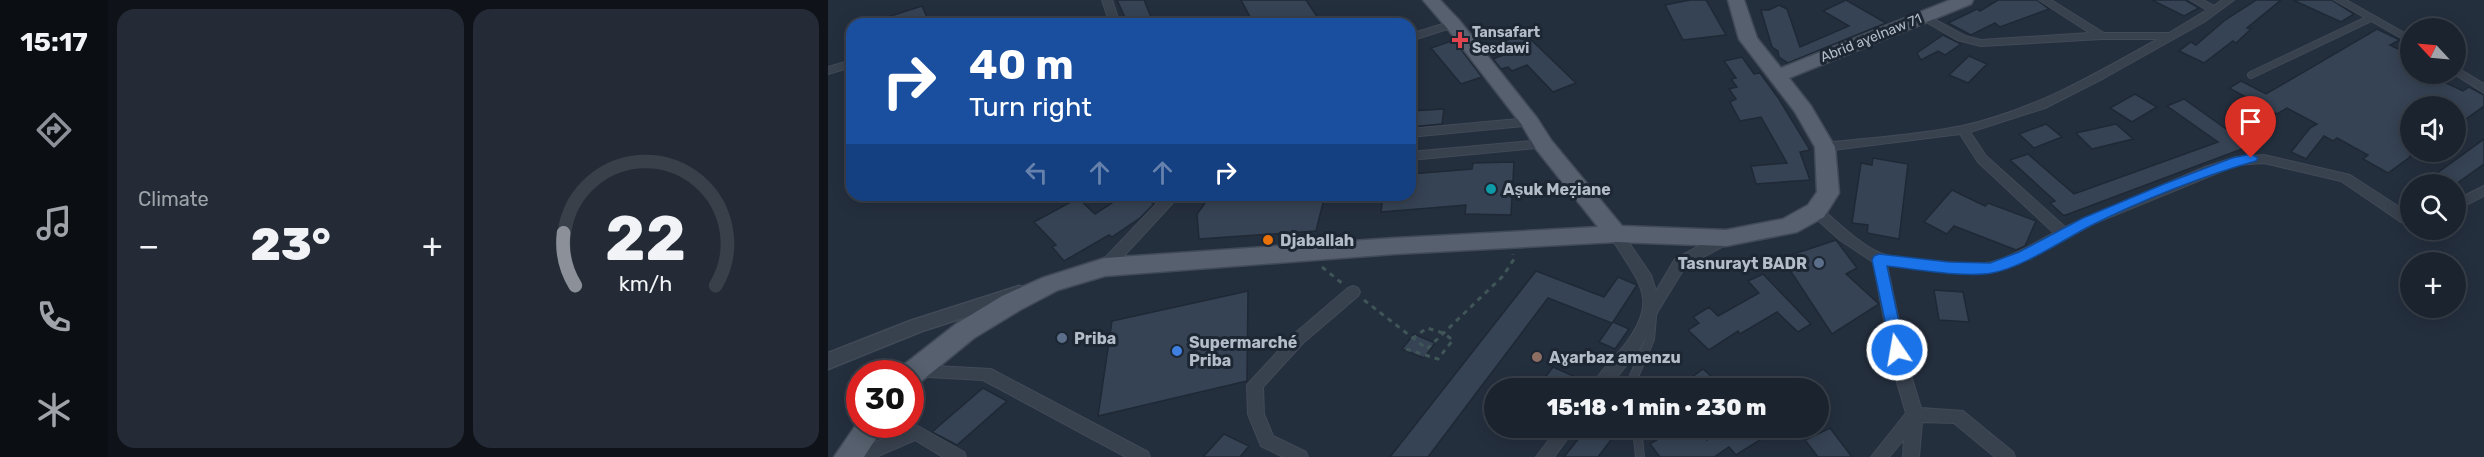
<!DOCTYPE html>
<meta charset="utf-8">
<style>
:root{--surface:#1b232e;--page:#242b36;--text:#f1f3f6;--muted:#a0a4aa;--line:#39404a;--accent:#8c9099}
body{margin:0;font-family:Rubik,sans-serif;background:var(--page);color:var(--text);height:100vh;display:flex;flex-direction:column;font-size:22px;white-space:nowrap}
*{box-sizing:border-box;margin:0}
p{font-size:20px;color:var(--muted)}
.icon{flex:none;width:33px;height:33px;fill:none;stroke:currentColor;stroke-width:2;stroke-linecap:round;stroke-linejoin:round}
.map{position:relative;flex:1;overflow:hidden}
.drawer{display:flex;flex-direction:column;gap:9px;padding:9px;background:#0f1319;width:720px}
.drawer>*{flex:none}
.banner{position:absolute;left:18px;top:18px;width:570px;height:183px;border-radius:18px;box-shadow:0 3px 15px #0003,0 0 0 2px var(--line);background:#1a4fa0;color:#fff;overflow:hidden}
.needle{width:39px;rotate:296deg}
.buttons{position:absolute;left:1572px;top:18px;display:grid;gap:12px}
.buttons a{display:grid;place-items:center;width:66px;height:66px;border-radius:50%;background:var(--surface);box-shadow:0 3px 15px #0003,0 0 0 2px var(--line);font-size:30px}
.speed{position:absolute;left:18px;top:360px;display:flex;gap:12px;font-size:30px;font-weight:700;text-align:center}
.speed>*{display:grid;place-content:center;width:78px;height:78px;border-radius:50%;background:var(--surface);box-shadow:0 3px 15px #0003,0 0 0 2px var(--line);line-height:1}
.speed .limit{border:9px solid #d22;background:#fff;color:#111}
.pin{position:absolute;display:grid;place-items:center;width:51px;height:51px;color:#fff;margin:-62px -26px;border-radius:50% 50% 50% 0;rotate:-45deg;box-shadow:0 0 6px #0007}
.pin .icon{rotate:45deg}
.me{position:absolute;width:66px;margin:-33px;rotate:348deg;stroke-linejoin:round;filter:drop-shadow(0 0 4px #0008)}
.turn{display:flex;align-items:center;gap:21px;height:126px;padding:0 24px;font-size:27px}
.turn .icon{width:78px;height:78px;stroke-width:2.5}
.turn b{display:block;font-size:42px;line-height:51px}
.lanes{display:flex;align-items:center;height:57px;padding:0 24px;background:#0003;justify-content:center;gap:30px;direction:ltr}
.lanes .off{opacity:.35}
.big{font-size:45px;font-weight:800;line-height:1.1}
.drawer .tile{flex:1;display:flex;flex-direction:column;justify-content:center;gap:9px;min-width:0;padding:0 21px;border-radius:18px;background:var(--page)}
.drawer .dial{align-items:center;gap:0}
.dial svg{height:156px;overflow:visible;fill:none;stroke:var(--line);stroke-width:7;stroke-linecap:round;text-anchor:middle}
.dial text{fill:var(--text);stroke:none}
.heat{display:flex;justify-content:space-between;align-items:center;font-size:33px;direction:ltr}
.drawer .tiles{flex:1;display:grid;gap:9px;grid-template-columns:repeat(2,1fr)}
.trip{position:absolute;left:656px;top:378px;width:345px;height:60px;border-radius:30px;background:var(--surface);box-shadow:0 3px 15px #0003,0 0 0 2px var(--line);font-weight:800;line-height:60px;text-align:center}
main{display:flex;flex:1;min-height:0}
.tab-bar{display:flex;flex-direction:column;width:108px;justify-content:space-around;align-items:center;background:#0b0e12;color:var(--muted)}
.tab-bar .icon{width:42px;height:42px}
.tab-bar .active{color:var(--accent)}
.tab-bar b{font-size:27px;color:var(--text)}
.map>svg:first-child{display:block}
.building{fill:#364354;stroke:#1f2835;stroke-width:1.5}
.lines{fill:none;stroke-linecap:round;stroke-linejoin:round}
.service-far1-casing{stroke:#414a57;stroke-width:8}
.service-casing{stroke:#414a57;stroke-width:10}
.minor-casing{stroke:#414a57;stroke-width:2}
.tertiary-casing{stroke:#414a57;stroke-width:3}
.primary-casing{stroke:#414a57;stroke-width:3}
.path{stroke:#3f5557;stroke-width:3;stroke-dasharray:5 5;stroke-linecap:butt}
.service-far1{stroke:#38414e;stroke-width:6}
.service{stroke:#38414e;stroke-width:8}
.minor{fill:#38414e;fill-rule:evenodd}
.tertiary{fill:#38414e;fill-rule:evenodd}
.primary{fill:#56606e;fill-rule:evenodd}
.route{fill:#1a73e8;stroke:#114b97;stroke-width:1.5}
.health-dot{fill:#e0444e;stroke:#1d2633;stroke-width:2}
.culture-dot{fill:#0f9aa8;stroke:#1d2633;stroke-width:2}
.food-dot{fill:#e8710a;stroke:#1d2633;stroke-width:2}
.service-dot{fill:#5c6f8a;stroke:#1d2633;stroke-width:2}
.shop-dot{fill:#3f7fe0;stroke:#1d2633;stroke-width:2}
.education-dot{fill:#8d6e63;stroke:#1d2633;stroke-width:2}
.labels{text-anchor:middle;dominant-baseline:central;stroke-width:6;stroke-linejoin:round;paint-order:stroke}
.far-poi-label{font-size:14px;font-weight:bold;fill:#b4bcc9;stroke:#1d2633;text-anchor:start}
.far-street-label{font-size:14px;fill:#b4bcc9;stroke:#1d2633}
.poi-label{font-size:16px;font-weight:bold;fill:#b4bcc9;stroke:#1d2633;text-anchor:start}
</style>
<main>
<nav class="tab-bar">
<b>15:17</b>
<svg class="icon active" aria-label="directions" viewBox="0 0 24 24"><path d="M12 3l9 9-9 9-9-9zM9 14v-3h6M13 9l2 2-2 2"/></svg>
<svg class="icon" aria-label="music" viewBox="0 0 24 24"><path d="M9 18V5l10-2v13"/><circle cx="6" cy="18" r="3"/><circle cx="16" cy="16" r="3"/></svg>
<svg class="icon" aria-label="phone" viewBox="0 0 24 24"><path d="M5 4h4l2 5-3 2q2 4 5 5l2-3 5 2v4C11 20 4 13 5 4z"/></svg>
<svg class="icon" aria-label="climate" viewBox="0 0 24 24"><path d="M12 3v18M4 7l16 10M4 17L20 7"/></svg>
</nav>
<section class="drawer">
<div class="tiles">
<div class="tile"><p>Climate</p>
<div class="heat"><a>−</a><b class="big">23°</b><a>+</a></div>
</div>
<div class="tile dial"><svg viewBox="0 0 100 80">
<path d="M14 69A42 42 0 1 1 86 69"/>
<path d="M14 69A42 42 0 0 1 8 42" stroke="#8c9099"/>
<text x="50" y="56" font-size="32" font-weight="700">22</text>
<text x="50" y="72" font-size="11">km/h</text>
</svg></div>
</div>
</section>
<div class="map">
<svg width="1656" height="457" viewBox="0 0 1656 457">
<rect width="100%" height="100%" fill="#242f3e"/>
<path class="building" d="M289,0H316L326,24H300Z
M413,0H478L490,18L471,24H426Z
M862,0H878L898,35L855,40L837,5Z
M1018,0L1058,23L960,63L951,57L950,51L944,47L933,10H941L951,5L959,9L972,47L1021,26L995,11Z
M1170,0H1209L1221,9L1172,27L1167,23L1143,35L1120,23L1149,9L1152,11Z
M1324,0H1357L1371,8L1356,16Z
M1428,0H1453L1419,28L1423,29L1408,43L1405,41L1376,63L1351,51L1363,42L1368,45L1397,20Z
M1465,0H1504L1526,14L1513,22Z
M94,6L102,24H47V21Z
M1549,29L1572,40L1562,45L1582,55V74H1599L1635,91L1641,87L1656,95V106L1628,126V106H1582V157L1560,173L1535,159L1540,155L1509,138L1505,141L1496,136L1478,159L1463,152L1482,128L1489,124L1459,108L1449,114L1401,88L1413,81L1438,94Z
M697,34L748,83L725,92L699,65L684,71L680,67L673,69L665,59L683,52L674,42Z
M1115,35L1133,44L1117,55L1110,51L1093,60L1089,53Z
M626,40L654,77L633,84L603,48Z
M1141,56L1159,64L1140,83L1121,75Z
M914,57L926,74L932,73L951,99L982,150L972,152L982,180L928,184L923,166L959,163L933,117L912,121L902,102L908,99L901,89L909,87L903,79L908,78L896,61Z
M1307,94L1329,107L1304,122L1282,108Z
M1356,99L1422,146L1238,215H1235L1222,203L1227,201L1182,160L1200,154L1246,194L1390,142L1339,106Z
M616,109L614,124L582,127V111Z
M1218,124L1234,137L1206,148L1191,134Z
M1288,124L1305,139L1264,149L1248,133Z
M1656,139V164L1628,184H1594Z
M1045,158L1080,164L1071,239L1039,233L1040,225L1024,223L1033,163L1044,165Z
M686,162L683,215L637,214L638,205L553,212L555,195H582V174L644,169L645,163Z
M1124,190L1157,206L1160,203L1208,221L1197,246L1188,250L1126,226L1119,234L1096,222Z
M296,195H312L326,204L312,218L284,237L281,235L236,261L224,247L228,245L206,222L250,198L267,214Z
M383,195H497L488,231L371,239L369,214Z
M1008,240L1029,268L1018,274L1051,304L1004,334L954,258Z
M708,271L776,297L790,277L809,285L785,322L801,329L787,349L771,342L784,323L720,298L600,457H562Z
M935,274L983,324L970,332L949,312L912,334L910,331L881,350L860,330L871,323L865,317L881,307L890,316L931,293L920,281Z
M1106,290L1135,292L1141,322L1111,320Z
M420,291L419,381L270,416L284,321Z
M586,334L607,343L596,358L574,349Z
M725,367L752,379L745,388H709Z
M875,369L896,388H849Z
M155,388L179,401L129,445L104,432Z
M759,428H792L770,457H736Z
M834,428H869L879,440L900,428H951L908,455L901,447L886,457H832L822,444L840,433Z
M1002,428L1024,457H990L977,440Z
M396,434L421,446L412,457H375Z"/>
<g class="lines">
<defs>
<path id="service-far1" d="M1423,75L1543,18"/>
<path id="service" d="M805,388L804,381L822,339L824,317
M809,428L812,457"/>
<path id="minor" d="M274,0H284L292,24H282Z
M1211,0H1223L1276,33H1341L1379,10L1362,0H1375L1386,6L1394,0H1406L1376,22L1276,78L1217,108L1142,132L1158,156L1237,227L1377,167L1408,157L1436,155L1522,175L1582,214V224L1573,222L1513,181L1436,163L1409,165L1265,224L1201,259L1163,273L1121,272L1059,265L1082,372L1093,408L1135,411L1185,452L1187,457H1167L1126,423L1094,422L1091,457H1075L1076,439L1061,457H1043L1078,413L1066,372L1045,262L1012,240L983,214L981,211L983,208H993C1008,221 1035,248 1055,254C1069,259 1151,266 1164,262C1186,256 1206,243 1226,233L1150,162L1132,134L997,151L991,147L997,143C1041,138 1091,135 1134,126C1204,111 1268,74 1330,39H1274L1153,46L1129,40L1091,18L1092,16H1100L1137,36L1153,40L1262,33Z
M1506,0H1518L1582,36V43Z
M625,21L630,24L629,26L582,41V34Z
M24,60V67L0,74V67Z
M1628,67L1656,84V93L1626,74H1628Z
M702,118L706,119L708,122L706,125L582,137V129Z
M715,140L721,144L719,147L582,160V152Z
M1656,186V196L1628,210V200Z
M337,195H352L282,271H272L270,267L272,263Z
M788,229L793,231L823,275L828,291L847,259L893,234H903L905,238L903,242L857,267L830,311L813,347L780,388H763C768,375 782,363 791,352C836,299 810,283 781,234Z
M525,286L530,288L532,292L530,296L475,343L435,387L436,414L445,436L478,452L480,457H455L433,446L420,414L419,385L465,335L520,288Z
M88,365L163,369L320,452L322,457H298L155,380L82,376L80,371L82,366Z
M88,425L136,452L138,457H115L87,440L48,457H22L24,452Z
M730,428H747L726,457H708Z"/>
<path id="tertiary" d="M191,286L197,288L200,293L197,298L94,331L0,369V353L82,321Z"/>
<path id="primary" d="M595,0H612L631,20L709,118L723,140L794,226L898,230L955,219L980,205L989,192L987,147L967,112L911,39L900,0H916L929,38L953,68L1122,0H1145L1143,4L961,78L983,106L1007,147L1011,193L996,217L969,232L898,246L788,242L567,254L277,276L230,290L192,310L146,338L91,383L82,386V374H70L73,367L128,324L174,296L214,278L277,258L567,238L770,227L708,149L694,125L619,28Z
M32,419V424H57L36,457H6Z"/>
</defs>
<use href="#service-far1" class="service-far1-casing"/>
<use href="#service" class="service-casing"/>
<use href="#minor" class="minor-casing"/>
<use href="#tertiary" class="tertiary-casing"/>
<use href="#primary" class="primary-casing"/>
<path class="path" d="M494,267L515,284
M536,300L599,349L675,276L686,259L685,254
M578,349L610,359L625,340L615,333L599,328L585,338"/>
<use href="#service-far1" class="service-far1"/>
<use href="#service" class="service"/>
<use href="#minor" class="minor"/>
<use href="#tertiary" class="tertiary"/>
<use href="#primary" class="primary"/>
</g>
<path class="route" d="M1423,154L1430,158L1428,161C1374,176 1312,201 1262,226C1235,240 1194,268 1164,273C1137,278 1087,269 1059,266L1077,350L1075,354L1069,356L1064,354L1044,260L1046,256L1051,254L1121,262L1162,263L1191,252L1255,218L1336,184L1404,158Z"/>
<path class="health-dot" d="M629 31h6v6h6v6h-6v6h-6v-6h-6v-6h6z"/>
<circle class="culture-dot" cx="663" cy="189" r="6"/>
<circle class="food-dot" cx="440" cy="240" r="6"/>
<g class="service-dot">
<circle cx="991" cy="263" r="6"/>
<circle cx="234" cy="338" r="6"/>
</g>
<circle class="shop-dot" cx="349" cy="351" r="6"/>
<circle class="education-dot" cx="709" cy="357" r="6"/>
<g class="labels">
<g class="far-poi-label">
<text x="644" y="32">Tansafart<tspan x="644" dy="16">Seɛdawi</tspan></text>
</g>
<g class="far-street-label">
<text transform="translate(1043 38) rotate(-22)">Abrid aɣelnaw 71</text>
</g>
<g class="poi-label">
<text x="675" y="189">Aṣuk Meẓiane</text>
<text x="452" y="240">Djaballah</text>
<text x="979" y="263" text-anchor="end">Tasnurayt BADR</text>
<text x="246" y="338">Priba</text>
<text x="361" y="342">Supermarché<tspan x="361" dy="18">Priba</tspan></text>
<text x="721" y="357">Aɣarbaz amenzu</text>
</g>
</g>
</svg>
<div class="buttons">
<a><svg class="needle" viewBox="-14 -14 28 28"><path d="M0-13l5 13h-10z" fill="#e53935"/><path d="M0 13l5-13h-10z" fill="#a0a4aa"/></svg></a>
<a><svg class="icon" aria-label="sound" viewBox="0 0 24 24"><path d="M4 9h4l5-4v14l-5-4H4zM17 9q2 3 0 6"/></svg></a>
<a><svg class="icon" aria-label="search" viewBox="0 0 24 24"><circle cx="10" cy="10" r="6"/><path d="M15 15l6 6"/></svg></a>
<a>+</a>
</div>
<div class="speed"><div class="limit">30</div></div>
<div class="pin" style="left:1423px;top:158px;background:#d93025"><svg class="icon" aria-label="arrive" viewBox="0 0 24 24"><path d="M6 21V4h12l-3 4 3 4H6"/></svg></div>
<svg class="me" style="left:1069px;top:350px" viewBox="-20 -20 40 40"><circle r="17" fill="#1a73e8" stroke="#fff" stroke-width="3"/><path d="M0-11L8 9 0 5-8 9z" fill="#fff"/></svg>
<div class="trip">15:18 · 1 min · 230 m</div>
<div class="banner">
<div class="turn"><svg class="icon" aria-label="right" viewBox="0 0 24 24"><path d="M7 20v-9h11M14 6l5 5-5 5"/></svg><div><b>40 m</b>Turn right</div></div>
<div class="lanes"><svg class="icon off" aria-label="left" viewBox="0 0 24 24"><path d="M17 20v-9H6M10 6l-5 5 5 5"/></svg><svg class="icon off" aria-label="ahead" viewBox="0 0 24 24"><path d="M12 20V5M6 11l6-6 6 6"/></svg><svg class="icon off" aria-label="ahead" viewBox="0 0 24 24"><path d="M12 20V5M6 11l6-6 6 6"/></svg><svg class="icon" aria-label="right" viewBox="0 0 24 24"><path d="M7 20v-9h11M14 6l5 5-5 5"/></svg></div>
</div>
</div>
</main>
